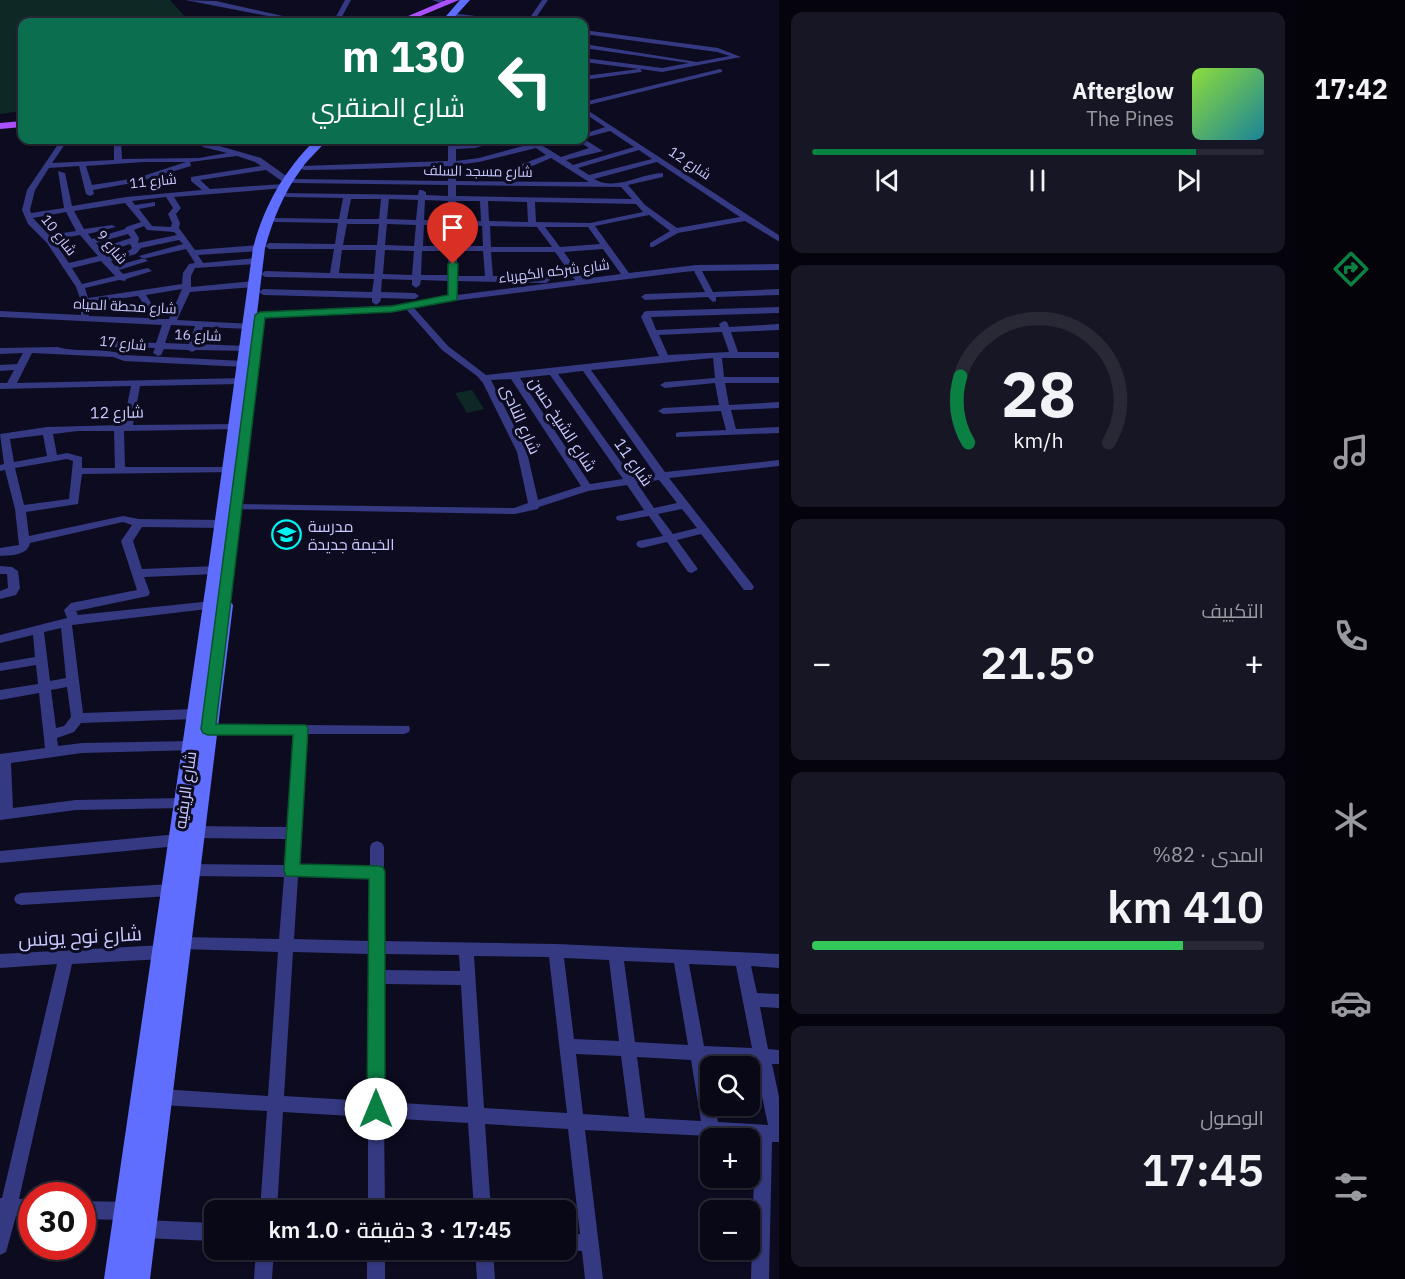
<!DOCTYPE html>
<html lang="ar">
<meta charset="utf-8">
<style>
:root{--surface:#090817;--page:#171624;--text:#f1f3f6;--muted:#999aa1;--line:#292936;--accent:#0b8043}
body{margin:0;font-family:"IBM Plex Sans",Cairo,sans-serif;background:var(--page);color:var(--text);direction:rtl;height:100vh;display:flex;flex-direction:column;font-size:22px;white-space:nowrap}
*{box-sizing:border-box;margin:0}
p{font-size:20px;color:var(--muted)}
.icon{flex:none;width:33px;height:33px;fill:none;stroke:currentColor;stroke-width:2;stroke-linecap:round;stroke-linejoin:round}
.map{position:relative;flex:1;overflow:hidden;direction:ltr}
.sheet{display:flex;flex-direction:column;gap:12px;padding:12px;background:#05040d;width:518px}
.sheet>*{flex:none}
.top-card{position:absolute;left:18px;top:18px;width:570px;height:126px;border-radius:12px;box-shadow:0 2px 4px #0004,0 0 0 2px var(--line);direction:rtl;background:#0b6e4f;color:#fff;overflow:hidden}
.buttons{position:absolute;left:700px;top:1056px;display:grid;gap:12px}
.buttons a{display:grid;place-items:center;width:60px;height:60px;border-radius:12px;background:var(--surface);box-shadow:0 2px 4px #0004,0 0 0 2px var(--line);font-size:30px}
.speed{position:absolute;left:18px;top:1182px;display:flex;gap:12px;font-size:30px;font-weight:700;text-align:center}
.speed>*{display:grid;place-content:center;width:78px;height:78px;border-radius:50%;background:var(--surface);box-shadow:0 2px 4px #0004,0 0 0 2px var(--line);line-height:1}
.speed .limit{border:9px solid #d22;background:#fff;color:#111}
.pin{position:absolute;display:grid;place-items:center;width:51px;height:51px;color:#fff;margin:-62px -26px;border-radius:50% 50% 50% 0;rotate:-45deg;box-shadow:0 0 6px #0007}
.pin .icon{rotate:45deg}
.me{position:absolute;width:66px;margin:-33px;rotate:0deg;stroke-linejoin:round;filter:drop-shadow(0 0 4px #0008)}
.turn{display:flex;align-items:center;gap:21px;height:126px;padding:0 24px;font-size:27px}
.turn .icon{width:78px;height:78px;stroke-width:2.5}
.turn b{display:block;font-size:42px;line-height:51px}
.big{font-size:45px;font-weight:600;line-height:1.1}
.sheet .widget{flex:1;display:flex;flex-direction:column;justify-content:center;gap:9px;min-width:0;padding:0 21px;border-radius:12px;background:var(--page)}
.sheet .dial{align-items:center;gap:0}
.dial svg{height:156px;overflow:visible;fill:none;stroke:var(--line);stroke-width:7;stroke-linecap:round;text-anchor:middle}
.dial text{fill:var(--text);stroke:none}
.song{display:flex;align-items:center;gap:18px}
.cover{width:72px;height:72px;border-radius:9px;background:linear-gradient(135deg,hsl(90 70% 55%),hsl(190 70% 35%))}
.played{height:6px;border-radius:3px;background:linear-gradient(90deg,var(--accent) 85%,var(--line) 85%)}
.keys{display:flex;justify-content:space-around;direction:ltr}
.heat{display:flex;justify-content:space-between;align-items:center;font-size:33px;direction:ltr}
.charge{height:9px;border-radius:4px;background:linear-gradient(90deg,#34c759 82%,var(--line) 0)}
.trip{position:absolute;left:204px;top:1200px;width:372px;height:60px;border-radius:12px;background:var(--surface);box-shadow:0 2px 4px #0004,0 0 0 2px var(--line);font-weight:600;line-height:60px;text-align:center;direction:rtl}
main{display:flex;flex:1;min-height:0}
.tab-bar{display:flex;flex-direction:column;width:108px;justify-content:space-around;align-items:center;background:#040309;color:var(--muted)}
.tab-bar .icon{width:42px;height:42px}
.tab-bar .active{color:var(--accent)}
.tab-bar b{font-size:27px;color:var(--text)}
.map>svg:first-child{display:block}
.green{fill:#0e2925}
.lines{fill:none;stroke-linecap:round;stroke-linejoin:round}
.street{fill:#343981;fill-rule:evenodd}
.secondary{fill:#606eff;fill-rule:evenodd}
.primary{fill:#aa50ff;fill-rule:evenodd}
.route{fill:#0b8043;stroke:#07532c;stroke-width:1.5}
.labels{text-anchor:middle;dominant-baseline:central;stroke-width:6;stroke-linejoin:round;paint-order:stroke}
.far-street-label{font-size:14px;fill:#cac9ff;stroke:#0c0b1f}
.street-label{font-size:16px;fill:#cac9ff;stroke:#0c0b1f}
.poi-label{font-size:16px;fill:#cac9ff;stroke:#0c0b1f;text-anchor:start}
.near-street-label{font-size:20px;fill:#cac9ff;stroke:#0c0b1f}
</style>
<main>
<nav class="tab-bar">
<b>17:42</b>
<svg class="icon active" aria-label="directions" viewBox="0 0 24 24"><path d="M12 3l9 9-9 9-9-9zM9 14v-3h6M13 9l2 2-2 2"/></svg>
<svg class="icon" aria-label="music" viewBox="0 0 24 24"><path d="M9 18V5l10-2v13"/><circle cx="6" cy="18" r="3"/><circle cx="16" cy="16" r="3"/></svg>
<svg class="icon" aria-label="phone" viewBox="0 0 24 24"><path d="M5 4h4l2 5-3 2q2 4 5 5l2-3 5 2v4C11 20 4 13 5 4z"/></svg>
<svg class="icon" aria-label="climate" viewBox="0 0 24 24"><path d="M12 3v18M4 7l16 10M4 17L20 7"/></svg>
<svg class="icon" aria-label="car" viewBox="0 0 24 24"><path d="M5 17H2v-5l4-1 3-4h7l3 4 3 1v5h-3M9 17h6M6 11h13"/><circle cx="7" cy="17" r="2"/><circle cx="17" cy="17" r="2"/></svg>
<svg class="icon" aria-label="filters" viewBox="0 0 24 24"><path d="M4 7h16M4 17h16"/><circle cx="9" cy="7" r="2"/><circle cx="15" cy="17" r="2"/></svg>
</nav>
<section class="sheet">
<div class="widget">
<div class="song"><i class="cover"></i><div><b>Afterglow</b><p>The Pines</p></div></div>
<div class="played"></div>
<div class="keys"><svg class="icon" aria-label="previous" viewBox="0 0 24 24"><path d="M18 5L8 12l10 7zM5 5v14"/></svg><svg class="icon" aria-label="pause" viewBox="0 0 24 24"><path d="M8 5v14M16 5v14"/></svg><svg class="icon" aria-label="next" viewBox="0 0 24 24"><path d="M6 5l10 7-10 7zM19 5v14"/></svg></div>
</div>
<div class="widget dial"><svg viewBox="0 0 100 80">
<path d="M14 69A42 42 0 1 1 86 69"/>
<path d="M14 69A42 42 0 0 1 10 35" stroke="#0b8043"/>
<text x="50" y="56" font-size="32" font-weight="700">28</text>
<text x="50" y="72" font-size="11">km/h</text>
</svg></div>
<div class="widget"><p>التكييف</p>
<div class="heat"><a>−</a><b class="big">21.5°</b><a>+</a></div>
</div>
<div class="widget"><p>المدى · 82%</p><b class="big">410 km</b><div class="charge"></div></div>
<div class="widget"><p>الوصول</p><b class="big">17:45</b></div>
</section>
<div class="map">
<svg width="780" height="1279" viewBox="0 0 780 1279">
<rect width="100%" height="100%" fill="#0c0b1f"/>
<path class="green" d="M0,0H170L190,22H22V111L0,114Z
M472,390L484,409L467,413L455,393Z"/>
<g class="lines">
<path class="street" d="M185,0L216,1L309,22H299Z
M345,0H351L339,22H333Z
M432,0H442L449,3L446,5Z
M542,0H548L533,22H527Z
M451,13L508,20L511,22H497L449,16Z
M584,30L718,48L741,57L662,72L640,69L642,71L641,72L584,80V76L639,69L584,62V58L662,68L689,63L584,48V44L697,62L730,56L717,52L584,34Z
M720,69L722,70V72L584,106V102Z
M584,108L780,236V242L745,221L678,233L653,247H650V243L670,231L649,215L595,226L629,273L696,265L780,264V270L702,271L713,292L780,289V295L716,297V301L713,302L708,297L645,300L641,297L645,294L705,292L694,271L684,272L453,301L414,308L448,346L486,375L659,356L641,317L644,312L647,311L780,307V313L651,317L656,330L720,327L719,324L724,321L727,322L729,327L780,324V330L731,332L738,352H780V358H722L724,377H780V383H725L729,405L780,402V408L731,410L736,429L780,427V433L676,437V433L680,432L726,430L721,411L663,414L658,411L663,408L719,405L715,383L665,388L660,385L665,382L715,378L713,358L591,370L665,472L780,460V466L669,478L752,584L754,587L752,590H744L701,534L677,540L698,569L692,573L688,572L667,542L642,548L638,547L636,544L638,541L663,536L649,516L621,521L617,520L616,518L617,516L644,510L627,485L588,491L539,507L538,509L515,514L233,509L232,507L237,504L514,508L528,503L517,452L483,383L477,376L442,350L406,309L260,318L256,315L260,312L398,305L449,296V281L421,280L420,285L416,288L412,285V280L382,279L381,292L415,293L419,296L415,299L381,298L380,302L376,305L372,302V298L263,295L259,292L263,289L372,292L374,279L265,277L261,274L265,271L330,273L334,249H269L265,246L269,243L335,244L338,223L275,222L271,220L275,218L339,219L343,198L286,197L282,195L283,193L418,195L419,190H422L426,192V195L448,196V185L294,183L290,181L294,179L448,181V166C400,167 352,170 304,170L300,168L301,166L448,161V147L444,140H450L454,145C470,144 489,138 504,140L475,148L456,149V161L479,158L545,140H553L543,146L561,157L589,148L576,140L584,139L603,151L566,160L573,165L634,147L610,131L584,138V134L605,127L584,113ZM536,148L546,155L517,166V170H523L551,158L589,182L456,181V165L479,162ZM639,150L652,159L589,175L578,168ZM657,162L740,217L677,228L645,205L628,185L663,177V173C641,173 615,192 594,179ZM456,185L621,187L632,199L456,196ZM351,199H381L379,219H347ZM389,199L418,200L416,220L387,219ZM425,200L448,201V220H424ZM456,201H480L481,221L457,220ZM488,201L527,202L528,222L489,221ZM535,202L636,204L643,212L590,223L536,222ZM347,224H379L377,245H343ZM387,224L416,225L414,246L385,245ZM424,225H448V246H423ZM457,225L482,226L483,246H457ZM490,226L537,227L552,247H491ZM545,227H588L600,244L560,247ZM603,249L621,274L583,279L564,252ZM342,250H376L374,274L339,273ZM385,250L414,251L412,275L383,274ZM422,251H448L449,275H421ZM457,251H483L485,276H457ZM491,252H555L575,280L457,295V281L546,283L550,280L546,277L493,276ZM722,332L729,352L668,355L659,335ZM582,371H583L655,474L632,477L558,374ZM549,375H550L623,479L590,484L520,378ZM511,379L581,486L538,500L527,452L491,380ZM659,480L677,503L654,508L637,483ZM682,509L697,528L673,534L658,514Z
M61,140H68L52,163L114,160V140H121L122,159L199,158L227,153L203,147L194,140H202L209,143L261,158L289,178V182H283L266,170L200,180L210,189L283,184H286V188L174,197L181,208L176,214L180,223L179,228L195,250L259,245L263,248L259,251L198,255L203,263L257,258L261,261L257,264L195,268L191,276V287L254,281L258,284L254,287L190,292L177,320L252,324L254,326L249,329L203,327L198,344L246,346L249,347V351L196,350L192,352L188,350L164,349L161,355L158,356L153,353L155,348L113,347L108,344L113,341L156,343L162,325L0,317V311L81,315V301L76,287L47,243L28,224L22,210L27,190ZM237,156L255,162L261,166L191,177V181L202,190L126,197L72,206L65,173L58,171L64,208L31,213L30,210L35,190L49,168L79,166L86,194L90,196L94,194L93,190L138,182L191,166L190,162ZM144,162H186L137,178L92,185L86,166ZM166,197L173,208L168,214L172,223L171,227L152,226L139,209L155,206V202L135,205L132,201ZM125,203L141,222L126,227L125,229L92,239L88,234L116,227L112,225L84,229L74,211ZM66,212L76,231L49,235L33,218ZM144,226L147,230L174,232L177,235L138,243L139,238L134,230ZM128,234L131,238L100,248L96,243ZM80,235L98,256L69,263L53,240ZM179,240L183,244L139,256L143,259L186,249L195,263L189,264L183,273L182,284L88,298L85,288L119,280L125,281L126,279L152,271L148,268L123,274L119,270L148,261L144,258L115,266L111,261L136,254L141,248ZM130,244L132,248L130,250L107,257L104,253ZM101,261L115,276L82,284L72,268ZM182,289L169,319H157L153,306L146,295ZM138,296L145,306L148,318L89,316V303ZM171,325L195,326L189,344L165,343Z
M57,347C79,353 104,347 125,355L244,361L249,364L244,367L124,361L113,357L32,353L17,383L242,378L247,381L242,384L140,386L133,425L236,424L240,425V429L124,431L125,467H230L234,468L235,470L234,472L82,474L78,504L26,512L29,536L123,516L139,519L223,520L228,524L223,528L142,527L133,541L142,569L217,566L223,570L217,574L144,577L150,593L148,596L76,611L78,615L212,601L218,605L216,608L72,625L83,713L196,709L200,711L202,714L200,717L196,719L81,723L74,732L57,738L58,746L82,743L191,741L196,742L197,746L196,750L82,753L11,763L13,808L76,800L183,798L188,799L190,803L188,807L183,808L76,810L0,820V754L45,748L39,693L0,700V690L38,684L36,665L0,671V663L35,657L33,635L0,643V635L67,618L64,610L71,603L137,590L121,541L132,525L123,522L30,543C27,556 11,555 0,556V548L19,545L15,509L5,470L0,471V465L4,464L0,434L47,427L123,425L131,386L0,389V383H7L14,370L0,371V365L17,364L23,353L0,354V348ZM78,431H114L115,468H82V457L67,453L57,455L53,434ZM43,435L47,456L14,462L10,439ZM67,459L73,461L69,499L24,505L15,468ZM61,628L66,678L50,681L44,632ZM67,687L71,717L64,726L56,728L51,690Z
M0,566L12,567L18,571L20,588L16,595L0,599V591L8,588L7,574H0Z
M209,724L409,726L410,729L409,732L404,734H307L299,865L370,866V847L372,843L377,841L382,843L384,847V941L556,944L780,954V968L751,966L757,993L780,994V1008L760,1007L768,1049L780,1050V1064H772L780,1102V1142H772L769,1279H751L755,1141L750,1140V1138L585,1130L603,1279H585L582,1251L563,1250H566V1233L580,1234L568,1129L485,1124L491,1210H474L468,1123L384,1118L385,1210H368V1117L283,1112L277,1210H260L267,1111L161,1105L155,1103L153,1097L155,1091L161,1089L268,1096L278,952L181,949L176,948L174,943L176,938L181,937L279,939L284,877L190,876L185,874L183,870L185,866L190,864L285,865L287,839L195,838L190,836L188,832L190,828L195,826L287,827L294,734H209L204,732L203,729L204,726ZM298,877L370,878L369,941L294,939ZM293,952L369,954L368,1101L284,1096ZM384,954L459,955L460,971L384,970ZM474,956L549,957L567,1113L484,1108ZM564,958L609,960L619,1041L574,1039ZM624,961L674,963L688,1045L635,1042ZM689,964L736,966L752,1048L704,1046ZM384,984L461,985L468,1107L384,1102ZM576,1054L621,1056L629,1117L583,1114ZM637,1057L691,1060L701,1121L645,1118ZM707,1061L755,1063L768,1125L718,1122L715,1106H711V1084Z
M178,834L183,836L185,840L183,844L178,846L0,863V851Z
M171,884L176,886L178,890L176,894L171,896L21,905L16,903L14,899L16,895L21,893Z
M163,945L168,947L170,952L168,957L163,959L72,964L19,1199H32V1217L16,1216L6,1252L0,1255V1198H2L57,964L0,968V954Z
M82,1201L127,1202L133,1205L136,1211L133,1217L127,1220L82,1219Z
M143,1220L214,1223V1241L143,1238L137,1235L134,1229L137,1223Z
M256,1250H274L272,1279H254Z
M367,1250H385V1279H367Z
M475,1250H493L495,1279H477Z"/>
<path class="secondary" d="M460,0H470L450,22H441Z
M315,140H327C319,150 309,158 302,168C284,192 273,219 265,248L222,600L230,601L233,605L150,1279H104L208,570L253,248C264,206 284,171 315,140Z"/>
<path class="primary" d="M446,0H459L406,22H394Z
M22,121V127L0,129V123Z"/>
</g>
<path class="route" d="M453,261L458,264L457,300L392,312L265,318L216,724L306,725L308,729L300,864L377,866L383,867L385,872V1109L383,1115L376,1118L369,1115L367,1109L369,879L286,876L284,871L293,735H208L203,733L201,729L255,315L260,312L392,306L448,295V264Z"/>
<defs>
<symbol id="school-ring" viewBox="-11 -11 22 22"><circle r="9.5" fill="#0c0b1f" stroke="#00f4f2" stroke-width="1.5"/><path d="M0-5L7-2L0 1L-7-2ZM-4 1L0 2.5L4 1V4Q0 6-4 4Z" fill="#00f4f2"/></symbol>
</defs>
<g fill-rule="evenodd">
<use href="#school-ring" x="270" y="518" width="33" height="33"/>
</g>
<g class="labels">
<g class="far-street-label">
<text transform="translate(690 163) rotate(34)">شارع 12</text>
<text transform="translate(478 171) rotate(1)">شارع مسجد السلف</text>
<text transform="translate(153 181) rotate(-6)">شارع 11</text>
<text transform="translate(59 235) rotate(52)">شارع 10</text>
<text transform="translate(112 247) rotate(50)">شارع 9</text>
<text transform="translate(554 271) rotate(-7)">شارع شركه الكهرباء</text>
<text transform="translate(125 306) rotate(3)">شارع محطة المياه</text>
<text transform="translate(198 335) rotate(2)">شارع 16</text>
<text transform="translate(123 343) rotate(6)">شارع 17</text>
</g>
<g class="street-label">
<text transform="translate(117 412) rotate(-1)">شارع 12</text>
<text transform="translate(521 419) rotate(66)">شارع النادى</text>
<text transform="translate(563 424) rotate(57)">شارع الشيخ حسن</text>
<text transform="translate(634 462) rotate(55)">شارع 11</text>
<text transform="translate(185 790) rotate(-82)">شارع الريفيه</text>
</g>
<g class="poi-label">
<text x="308" y="526">مدرسة<tspan x="308" dy="18">الخيمة جديدة</tspan></text>
</g>
<g class="near-street-label">
<text transform="translate(80 936) rotate(-3)">شارع نوح يونس</text>
</g>
</g>
</svg>
<div class="buttons">
<a><svg class="icon" aria-label="search" viewBox="0 0 24 24"><circle cx="10" cy="10" r="6"/><path d="M15 15l6 6"/></svg></a>
<a>+</a>
<a>−</a>
</div>
<div class="speed"><div class="limit">30</div></div>
<div class="pin" style="left:453px;top:264px;background:#d93025"><svg class="icon" aria-label="arrive" viewBox="0 0 24 24"><path d="M6 21V4h12l-3 4 3 4H6"/></svg></div>
<svg class="me" style="left:376px;top:1109px" viewBox="-20 -20 40 40"><circle r="19" fill="#fff"/><path d="M0-13L10 11 0 6-10 11z" fill="#0b8043"/></svg>
<div class="trip">17:45 · 3 دقيقة · 1.0 km</div>
<div class="top-card">
<div class="turn"><svg class="icon" aria-label="left" viewBox="0 0 24 24"><path d="M17 20v-9H6M10 6l-5 5 5 5"/></svg><div><b>130 m</b>شارع الصنقري</div></div>
</div>
</div>
</main>
